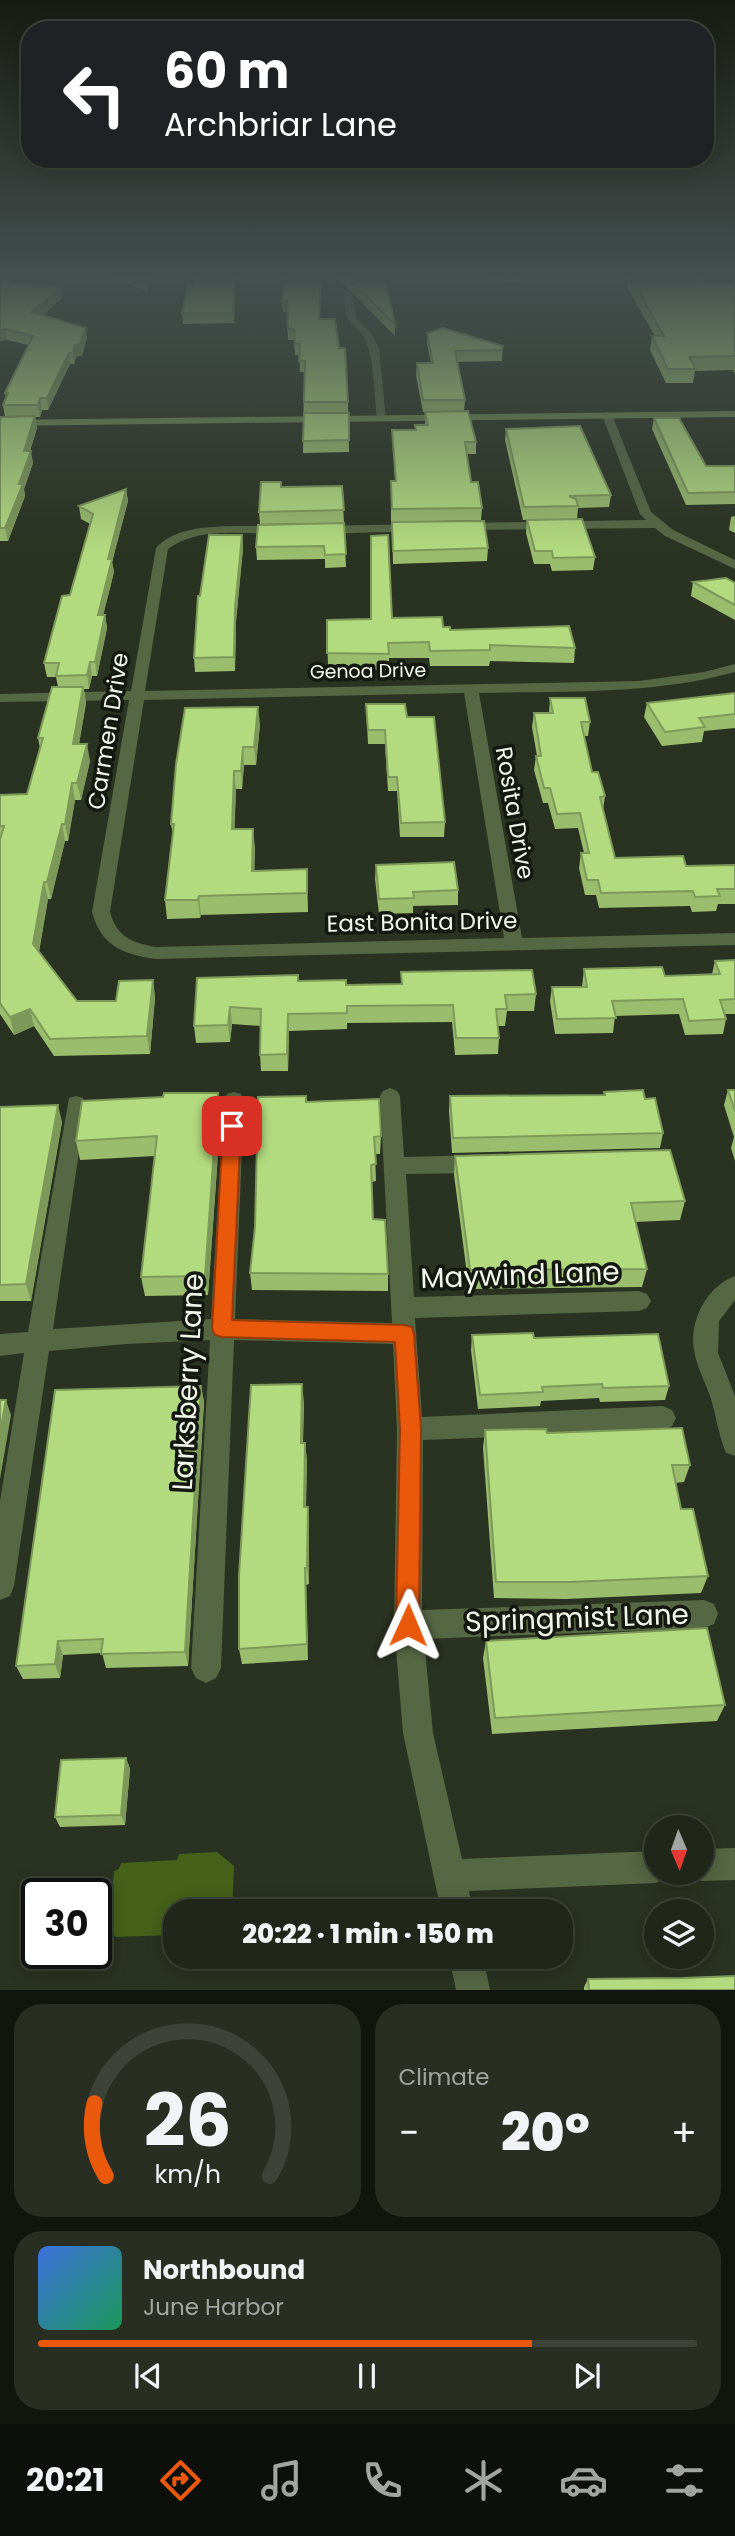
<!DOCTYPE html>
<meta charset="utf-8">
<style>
:root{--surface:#202619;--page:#282e22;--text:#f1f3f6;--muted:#a2a5a2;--line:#3d4338;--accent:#ea580c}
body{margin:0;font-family:Poppins,sans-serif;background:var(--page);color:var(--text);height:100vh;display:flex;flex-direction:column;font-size:26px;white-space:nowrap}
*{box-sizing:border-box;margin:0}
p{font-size:23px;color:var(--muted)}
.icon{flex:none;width:38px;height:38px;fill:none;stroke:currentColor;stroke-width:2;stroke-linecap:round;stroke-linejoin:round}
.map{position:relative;height:1990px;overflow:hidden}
.side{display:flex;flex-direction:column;gap:14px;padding:14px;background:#12150e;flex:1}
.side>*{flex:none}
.banner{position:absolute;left:21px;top:21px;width:693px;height:147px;border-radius:28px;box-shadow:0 4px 18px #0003,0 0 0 2px var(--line);background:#202124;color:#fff;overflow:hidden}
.needle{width:46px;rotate:178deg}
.controls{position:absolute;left:644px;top:1815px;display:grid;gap:14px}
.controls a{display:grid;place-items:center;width:70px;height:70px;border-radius:50%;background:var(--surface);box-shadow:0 4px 18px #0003,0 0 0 2px var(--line);font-size:35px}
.speed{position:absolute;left:21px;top:1878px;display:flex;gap:14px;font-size:35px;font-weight:700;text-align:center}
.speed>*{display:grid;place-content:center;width:91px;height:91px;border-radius:50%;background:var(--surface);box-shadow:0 4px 18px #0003,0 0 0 2px var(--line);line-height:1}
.speed .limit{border:4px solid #111;border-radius:10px;background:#fff;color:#111}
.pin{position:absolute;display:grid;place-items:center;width:60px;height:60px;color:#fff;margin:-30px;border-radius:14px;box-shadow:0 4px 10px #0006}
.me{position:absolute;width:77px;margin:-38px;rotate:1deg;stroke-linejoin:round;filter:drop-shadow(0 0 5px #0008)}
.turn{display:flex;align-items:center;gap:24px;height:147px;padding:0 28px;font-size:32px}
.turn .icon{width:91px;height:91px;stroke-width:2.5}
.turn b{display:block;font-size:49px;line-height:60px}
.big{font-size:52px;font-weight:800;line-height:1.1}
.side .widget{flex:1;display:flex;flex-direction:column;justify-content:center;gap:10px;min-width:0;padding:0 24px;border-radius:28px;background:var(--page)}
.side .dial{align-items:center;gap:0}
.dial svg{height:182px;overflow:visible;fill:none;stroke:var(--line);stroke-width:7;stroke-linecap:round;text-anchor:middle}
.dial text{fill:var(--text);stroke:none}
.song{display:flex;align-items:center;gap:21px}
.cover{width:84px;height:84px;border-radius:10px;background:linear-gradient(135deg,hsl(220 70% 55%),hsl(150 70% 35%))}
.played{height:7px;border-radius:4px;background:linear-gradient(90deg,var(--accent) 75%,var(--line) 75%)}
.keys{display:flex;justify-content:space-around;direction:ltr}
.heat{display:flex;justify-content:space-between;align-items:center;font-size:38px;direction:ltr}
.side .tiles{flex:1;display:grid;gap:14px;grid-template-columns:1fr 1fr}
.widget:last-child{grid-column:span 2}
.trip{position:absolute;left:163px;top:1899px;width:410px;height:70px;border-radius:28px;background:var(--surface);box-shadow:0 4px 18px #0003,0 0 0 2px var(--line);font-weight:800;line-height:70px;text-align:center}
.tabs{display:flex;height:112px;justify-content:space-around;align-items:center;background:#0d0f0a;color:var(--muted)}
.tabs .icon{width:49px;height:49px}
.tabs .on{color:var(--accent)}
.tabs b{font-size:32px;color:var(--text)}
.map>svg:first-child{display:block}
.water{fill:#45611a}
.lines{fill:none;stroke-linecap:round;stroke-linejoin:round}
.minor{fill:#566743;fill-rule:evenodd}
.secondary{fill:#6c864c;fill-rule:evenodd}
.wall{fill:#99bc6d}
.shaded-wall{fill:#7d9959}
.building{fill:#b2db7f;stroke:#7d9959;stroke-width:2}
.route{fill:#ea580c;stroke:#983908;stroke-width:2}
.labels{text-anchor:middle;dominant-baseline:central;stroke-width:7;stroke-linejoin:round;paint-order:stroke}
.far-street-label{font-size:19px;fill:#f2f7ec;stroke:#151811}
.street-label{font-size:23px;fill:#f2f7ec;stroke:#151811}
.near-street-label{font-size:28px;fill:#f2f7ec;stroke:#151811}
</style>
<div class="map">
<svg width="735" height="1990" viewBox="0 0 735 1990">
<rect width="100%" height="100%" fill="#2a3221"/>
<path class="water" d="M217,1852L234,1866L232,1911H175V1943L172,1935L116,1937L109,1930L114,1871L119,1869L121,1863L177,1860L179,1854Z"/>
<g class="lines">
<path class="minor" d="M34,275H43L39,278Z
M349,292L353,295L356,318L370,332L379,348L386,420L377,418C374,395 375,370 368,347C361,322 342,329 345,295Z
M607,412L612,415L651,512L673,530L735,560V569L665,536L655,528L455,530V524L459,523L646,520L640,514L602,415Z
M418,524L424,528L422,531L319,534L313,530L319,526Z
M235,526H281L287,530L281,534C244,534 199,526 168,549L145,691L639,681L704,672L735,664V672C652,695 565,691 479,693L522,938L735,933V945L155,959C123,954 101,946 92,912L129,700L0,702V694L131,691L156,548C175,527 208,527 235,526ZM464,693L504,938L155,947C131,942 117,937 110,912L144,700Z
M390,1088L397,1091L400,1096L404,1157L482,1155L490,1158L493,1164L490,1170L482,1173L406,1174L414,1297L639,1291L647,1294L651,1301L647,1308L639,1311L415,1318L422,1417L663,1406L672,1410L676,1418L672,1426L663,1430L423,1440L422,1610L704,1600L714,1604L718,1614L714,1624L704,1628L424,1639L433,1733L462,1859L656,1851V1872H670L667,1878L656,1883L469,1891L473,1911H441L403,1733L394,1625L397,1429L393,1344L234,1340L221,1668L216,1678L206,1683L196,1678L191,1668L210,1340L126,1344L49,1351L14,1586L10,1596L0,1600V1501L24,1353L0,1356V1334L28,1332L69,1098L76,1096L83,1098L86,1104L53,1329L211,1319L224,1100L227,1094L234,1092L241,1094L244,1100L235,1319L392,1323L380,1096L383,1091Z
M735,1276V1300L719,1321L718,1353L735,1396V1456L726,1453C718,1434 716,1414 710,1396C705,1382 698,1369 695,1355C687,1325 705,1287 735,1276Z
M735,1848V1880L702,1881L691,1876L689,1872H702V1849Z
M449,1956H483L490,1990H456Z"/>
<path class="secondary" d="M735,411V417L0,426V420Z"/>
</g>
<path class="wall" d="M0,275L12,283L62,298L43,315L87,338L82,355L76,357L74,364H70L48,410H42L40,417H35L37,428L30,451L33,463L24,489L25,496L8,541H0V417H5L3,405L6,398L5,393L28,345L7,340L0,341Z
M102,275H151L147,291Z
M196,275H236L234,323L183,324L182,313L194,286Z
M286,275H321L319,319L339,348L348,402L349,452L303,453L304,372H300L299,355H295L294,340H288L287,311L283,312L282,301Z
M335,275H384L395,325V336Z
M487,275H520V282L489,283Z
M629,275H698L705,285H735V374L733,370L695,371L693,383H666L650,350L652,336H655L627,287Z
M427,333L503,346L502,361L458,362L465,400L464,411L476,442V454H467L471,482L482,508L481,520L391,522V481H395L392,430H415V425H425V412H423L416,375L417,363H431L427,344Z
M654,418L706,466H735V504L686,505L652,429Z
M506,429L611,495L609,507L578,508L577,519L523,520L505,440Z
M342,486L344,523L260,524L259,512L282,487Z
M126,489L128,501L112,562L114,572L103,615H105L107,628L97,676H92L89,689H84L86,703L79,744L90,761L81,800H75L68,841H65L51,899H48L39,952L77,1001H116L153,980L155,998L150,1054L54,1056L34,1026L14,1035L0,1014V795L27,794L40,748L38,738L58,687L56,677H47L44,663L70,595L90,524L81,519L79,506Z
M735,516V533L729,530L731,517Z
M527,520L595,557L593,570L552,571L550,564H534L526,533Z
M392,522L488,548L487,561L393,564Z
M344,523L346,567L325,568V559L257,560L256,547Z
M242,535L243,548L236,621L235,671L195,672L194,658L200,596Z
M693,582L735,583V620L691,596Z
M392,618L443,627L450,630L575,648L574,663L490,661L489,666H430L429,658H389V670L328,668L327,620Z
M735,693V728L704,731L702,742L662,746L644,717L647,703Z
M550,698L590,722L588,736H584L592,772L605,796L603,810L615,858L686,866L735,865V904H718L716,911L692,912L690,906L599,908L596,895H585L579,868L581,853H584L578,828L555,829L548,803H543L534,770L536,756H537L532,727L534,713H549Z
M366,704L407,717L445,822L444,837H400L397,791H388L385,744H368Z
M260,724L256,765H244L242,789H236L234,829L255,847L254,871L307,869L308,912L201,915L200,918L167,919L165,900L173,835L171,824Z
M376,865L458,890V905L413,906V913L379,914L375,879Z
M735,960V1014H725L726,1019L723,1034L685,1035L679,1014L615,1016L613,1033L555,1034L550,1001L552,987H582L584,969L665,976L712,974L715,961Z
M401,972L536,994L534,1011H507L505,1026H498L499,1038L498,1054L455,1055L452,1022L347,1023V1029L289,1031L288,1071H261L260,1055L261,1026L232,1024L230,1042L196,1043L194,1026L197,978L298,981L346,985L401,984Z
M728,1090H735V1161L731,1148L734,1137L724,1105Z
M604,1092L645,1099L663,1133L660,1148L452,1153L449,1111L450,1096L604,1095Z
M306,1102L381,1136L380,1154H375L376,1181L372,1182L373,1219L388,1274V1291L252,1290L250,1273Z
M0,1107L62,1122L31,1301H0Z
M221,1112L208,1295L145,1296L141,1277L155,1156L80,1160L76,1141Z
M455,1156L685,1201L680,1220L635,1222L647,1269L642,1287L469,1289L454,1175Z
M472,1335L534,1338L669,1386L665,1400L600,1402L599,1398L541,1401L540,1406L478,1409L471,1350Z
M201,1386L204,1402L188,1666L106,1668L102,1653L63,1655L60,1678L23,1679L16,1666Z
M304,1402L303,1443H305L307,1461L306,1507H308L309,1524V1584L306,1585L308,1660L242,1664L239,1649Z
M485,1430L547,1433L690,1465L684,1482L675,1483L681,1509L708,1576L701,1593L566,1599L494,1598L483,1448Z
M486,1641L725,1705L717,1721L492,1734L483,1658Z
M126,1758L130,1769L125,1825L60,1827L55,1817Z
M683,1978L735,1990H584V1987L588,1979Z"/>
<path class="shaded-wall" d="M147,275H151L147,291L146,280Z
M235,275H236L234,323L233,313Z
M61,288L62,298L34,323L32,312Z
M282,301H287V311L283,312Z
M86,328L87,338L82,355L76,357L74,364L73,353L75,345Z
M5,329L7,340L0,341V330Z
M69,353L70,364L48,410L47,398Z
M40,398L42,410L40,417L38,405Z
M35,416L37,428L26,463L24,451Z
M31,451L33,463L24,489L25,496L8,541L5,528Z
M126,489L128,501L112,562L114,572L100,628L98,615L108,559Z
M242,535L243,548L236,621L235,671L234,657L235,608Z
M105,615L107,628L97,676L95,662Z
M90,662L92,676L89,689L87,675Z
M83,687L86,703L76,761L73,744Z
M258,707L260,724L256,765L254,747Z
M87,744L90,761L81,800L77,783Z
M243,747L244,765L242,789L241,771Z
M234,771L236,789L234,848L232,829Z
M72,783L75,800L68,841L65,824Z
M62,824L65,841L51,899L47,882Z
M253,829L255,847L254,889L252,871Z
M44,882L48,899L37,962L33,944Z
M199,896L201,915L200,918L198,900Z
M153,980L155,998L150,1054L147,1036Z
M230,1007L232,1024L230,1042L228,1025Z
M30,1009L34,1026L14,1035L10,1017Z
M288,1014L289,1031L288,1071L287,1054Z
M218,1093L221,1112L208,1295L205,1276Z
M58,1105L62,1122L31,1301L26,1284Z
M302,1384L304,1402L302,1461L301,1443Z
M201,1386L204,1402L188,1666L185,1652Z
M6,1400L11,1415L0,1479V1432Z
M305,1443L307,1461L305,1524L304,1507Z
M308,1507L309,1524V1584L307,1568Z
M305,1568L306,1585L308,1660L307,1644Z
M58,1641L63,1655L60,1678L55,1664Z
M126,1758L130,1769L125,1825L121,1815Z"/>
<path class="building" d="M0,275H6L12,283L61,288L32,312L86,328L80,344L75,345L73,353H69L47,398H40L38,405H3L8,393H5L33,336L5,329L0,330Z
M130,275H147L146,280Z
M196,275H235L233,313H182L188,286H194Z
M286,275H321L319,319H335L339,348H345L348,402H304L305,361H299L300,344H295L294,329H288L287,301H282Z
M345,275H384L395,325Z
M629,275H698L705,285H735V356L689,357L696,369H668L652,336H664Z
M443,328L503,346L502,350L455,351L465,400H423L417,363H433L427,333Z
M468,411L476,442H465L471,482H478L482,508L392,509L391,481H396L392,430H416L415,425H428L425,412Z
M304,413H349V440L303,441Z
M35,416L24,451H31L19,484H23L5,528H0V417Z
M654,418H679L706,466H735V492L688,493Z
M580,426L611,495L569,496L576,499L578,506L524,507L506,429Z
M261,482H281V487L342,486L344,510L259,512Z
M126,489L108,559H112L98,615H105L95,662H90L87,675L56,676L59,663H44L62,596L70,595L93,514L79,506Z
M582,519L595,557L553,558L552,551H535L527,520Z
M484,521L488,548L393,551L392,522Z
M344,523L346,554L325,555L324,546L256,547L258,525Z
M209,535H242L235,608L234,657L194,658L198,596H200Z
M388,535L392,618L442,617L443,627H450V630L569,626L575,648L490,645V650L430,651L429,642L388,643L389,654L327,653V620L371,619V536Z
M726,578L735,583V605L693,582Z
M52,687H83L73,744H87L77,783H72L65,824H62L47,882H44L33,944L77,1001H116L119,981L153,980L147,1036L50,1039L30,1009L10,1017L0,1003V840L4,826H0V795L27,794L43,738H38Z
M735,693V714L699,718L705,727L665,732L647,703Z
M550,698H585L590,722H581L592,772H598L605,796L600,797L615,858L683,856L686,866L735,865V889H717L720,896L695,897L693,891L601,893L598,880H587L581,853H589L580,813L557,814L550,788H544L536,756H541L534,713H553Z
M366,704H405L407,717H434L445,822L401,823L397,777H388L385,730H368Z
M258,707L254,747H243L241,771H234L232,829H253L252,871L307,869V893L199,896L198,900H165L174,824H171L176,764L185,708Z
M454,862L458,890L413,892L414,898L379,899L376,865Z
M735,960V999L720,1000L726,1019L689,1021L683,999L612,1001L616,1018L557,1019L552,987H587L584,969L662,967L665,976L720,974L715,961Z
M532,970L536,994L505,995L507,1009H496L499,1038H456L453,1005L347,1006V1013L288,1014L287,1054L260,1055L261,1009L230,1007L228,1025L194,1026L197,978L298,975V981L346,980V985L402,984L401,972Z
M643,1090L645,1099L655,1098L663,1133L453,1138L450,1096L605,1095L604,1092Z
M728,1090H735V1111Z
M164,1093H218L205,1276L141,1277L157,1136L76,1141L82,1101L163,1097Z
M306,1096V1102L379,1099L381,1136L374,1137L376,1164L371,1165L373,1219L385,1220L388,1274L250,1273L255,1227L258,1097Z
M58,1105L26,1284L0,1285V1107Z
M670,1150L685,1201L631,1203L647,1269L470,1270L455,1156Z
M533,1333L534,1338L658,1334L669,1386L603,1388L602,1384L542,1387L543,1392L480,1395L472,1335Z
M302,1384L301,1443H305L304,1507H308L307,1568H305L307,1644L239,1649V1576L251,1385Z
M201,1386L185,1652L101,1654L103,1639L58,1641L55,1664L16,1666L55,1390Z
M0,1400H6L0,1432Z
M682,1428L690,1465H672L681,1509H693L708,1576L570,1582H496L485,1430L546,1429L547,1433Z
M707,1628L725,1705L495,1718L486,1641Z
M126,1758L121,1815L55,1817L61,1760Z
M735,1976V1990H589L588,1979L683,1978Z"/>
<linearGradient id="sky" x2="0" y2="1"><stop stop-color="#171c12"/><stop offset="0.5" stop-color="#444f4e"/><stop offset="1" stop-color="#444f4e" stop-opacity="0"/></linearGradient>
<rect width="735" height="553" fill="url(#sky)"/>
<path class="route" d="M232,1119L238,1121L241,1126L232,1320L404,1325L412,1327L414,1334L421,1429L419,1625L416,1633L408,1637L399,1633L396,1625L400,1429L395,1342L222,1337L215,1335L212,1329L223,1126L226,1121Z"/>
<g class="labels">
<g class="far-street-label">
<text transform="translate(368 671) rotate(-1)">Genoa Drive</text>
</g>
<g class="street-label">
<text transform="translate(108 731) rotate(-81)">Carmen Drive</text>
<text transform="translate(515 813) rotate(80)">Rosita Drive</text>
<text transform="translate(422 922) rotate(-1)">East Bonita Drive</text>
</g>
<g class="near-street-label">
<text transform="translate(520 1275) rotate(-2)">Maywind Lane</text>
<text transform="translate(188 1382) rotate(-87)">Larksberry Lane</text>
<text transform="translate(577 1618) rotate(-2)">Springmist Lane</text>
</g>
</g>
</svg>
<div class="controls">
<a><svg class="needle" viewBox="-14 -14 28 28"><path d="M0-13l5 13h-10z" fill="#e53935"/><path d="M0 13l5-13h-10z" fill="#a2a5a2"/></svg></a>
<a><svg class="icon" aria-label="layers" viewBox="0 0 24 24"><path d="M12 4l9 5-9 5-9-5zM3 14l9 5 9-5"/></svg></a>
</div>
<div class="speed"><div class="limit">30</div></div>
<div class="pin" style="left:232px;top:1126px;background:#d93025"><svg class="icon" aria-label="arrive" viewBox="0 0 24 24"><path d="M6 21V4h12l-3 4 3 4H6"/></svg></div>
<svg class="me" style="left:408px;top:1625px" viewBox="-20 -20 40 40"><path d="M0-17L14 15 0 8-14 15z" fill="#ea580c" stroke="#fff" stroke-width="4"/></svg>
<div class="trip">20:22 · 1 min · 150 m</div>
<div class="banner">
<div class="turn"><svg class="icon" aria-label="left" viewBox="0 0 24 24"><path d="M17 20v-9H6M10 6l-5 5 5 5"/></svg><div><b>60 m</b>Archbriar Lane</div></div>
</div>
</div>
<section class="side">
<div class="tiles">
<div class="widget dial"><svg viewBox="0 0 100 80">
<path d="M14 69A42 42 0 1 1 86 69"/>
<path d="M14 69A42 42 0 0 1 9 37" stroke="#ea580c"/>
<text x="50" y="56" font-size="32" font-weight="700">26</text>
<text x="50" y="72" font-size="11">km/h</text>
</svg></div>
<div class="widget"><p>Climate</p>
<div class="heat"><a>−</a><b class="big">20°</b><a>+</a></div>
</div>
<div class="widget">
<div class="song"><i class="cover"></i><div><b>Northbound</b><p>June Harbor</p></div></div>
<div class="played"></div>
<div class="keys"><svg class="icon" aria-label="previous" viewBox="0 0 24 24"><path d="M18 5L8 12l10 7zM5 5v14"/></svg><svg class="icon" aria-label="pause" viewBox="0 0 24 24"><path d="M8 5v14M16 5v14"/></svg><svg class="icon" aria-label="next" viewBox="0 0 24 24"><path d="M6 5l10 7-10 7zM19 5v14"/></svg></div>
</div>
</div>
</section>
<nav class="tabs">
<b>20:21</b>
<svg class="icon on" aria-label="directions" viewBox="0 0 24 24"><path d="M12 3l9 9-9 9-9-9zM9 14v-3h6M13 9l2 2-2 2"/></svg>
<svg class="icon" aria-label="music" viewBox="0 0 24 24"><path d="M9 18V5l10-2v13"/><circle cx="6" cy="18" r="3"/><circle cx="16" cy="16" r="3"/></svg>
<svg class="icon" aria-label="phone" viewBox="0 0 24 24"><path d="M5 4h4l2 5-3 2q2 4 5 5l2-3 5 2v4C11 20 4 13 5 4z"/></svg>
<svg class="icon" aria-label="climate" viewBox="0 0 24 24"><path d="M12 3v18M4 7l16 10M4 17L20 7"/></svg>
<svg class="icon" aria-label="car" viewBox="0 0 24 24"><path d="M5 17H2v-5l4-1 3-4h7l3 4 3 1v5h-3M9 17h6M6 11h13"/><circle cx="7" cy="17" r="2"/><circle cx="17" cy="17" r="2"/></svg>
<svg class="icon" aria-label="filters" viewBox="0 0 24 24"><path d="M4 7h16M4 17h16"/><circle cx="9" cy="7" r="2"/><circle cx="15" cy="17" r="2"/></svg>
</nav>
